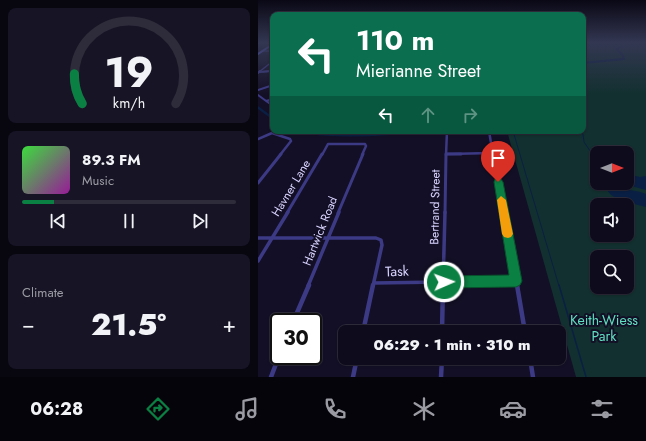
<!DOCTYPE html>
<meta charset="utf-8">
<style>
:root{--surface:#0e0b1c;--page:#171425;--text:#f1f3f6;--muted:#9b9ba3;--line:#2e2b3b;--accent:#0b8043}
body{margin:0;font-family:Jost,sans-serif;background:var(--page);color:var(--text);height:100vh;display:flex;flex-direction:column;font-size:15px;white-space:nowrap}
*{box-sizing:border-box;margin:0}
p{font-size:13px;color:var(--muted)}
.icon{flex:none;width:22px;height:22px;fill:none;stroke:currentColor;stroke-width:2;stroke-linecap:round;stroke-linejoin:round}
.map{position:relative;flex:1;overflow:hidden}
.details{display:flex;flex-direction:column;gap:8px;padding:8px;background:#08060f;width:258px}
.details>*{flex:none}
.guide{position:absolute;left:12px;top:12px;width:316px;height:122px;border-radius:8px;box-shadow:0 1px 3px #0004,0 0 0 1px var(--line);background:#0b6e4f;color:#fff;overflow:hidden}
.needle{width:26px;rotate:90deg}
.controls{position:absolute;left:332px;top:146px;display:grid;gap:8px}
.controls a{display:grid;place-items:center;width:44px;height:44px;border-radius:8px;background:var(--surface);box-shadow:0 1px 3px #0004,0 0 0 1px var(--line);font-size:20px}
.speed{position:absolute;left:12px;top:313px;display:flex;gap:8px;font-size:20px;font-weight:700;text-align:center}
.speed>*{display:grid;place-content:center;width:52px;height:52px;border-radius:50%;background:var(--surface);box-shadow:0 1px 3px #0004,0 0 0 1px var(--line);line-height:1}
.speed .limit{border:2px solid #111;border-radius:6px;background:#fff;color:#111}
.pin{position:absolute;display:grid;place-items:center;width:34px;height:34px;color:#fff;margin:-41px -17px;border-radius:50% 50% 50% 0;rotate:-45deg;box-shadow:0 0 4px #0007}
.pin .icon{rotate:45deg}
.me{position:absolute;width:44px;margin:-22px;rotate:88deg;stroke-linejoin:round;filter:drop-shadow(0 0 3px #0008)}
.turn{display:flex;align-items:center;gap:14px;height:84px;padding:0 20px;font-size:18px}
.turn .icon{width:52px;height:52px;stroke-width:2.5}
.turn b{display:block;font-size:28px;line-height:34px}
.lanes{display:flex;align-items:center;height:38px;padding:0 20px;background:#0003;justify-content:center;gap:20px;direction:ltr}
.lanes .off{opacity:.35}
.big{font-size:30px;font-weight:800;line-height:1.1}
.details .tile{flex:1;display:flex;flex-direction:column;justify-content:center;gap:6px;min-width:0;padding:0 14px;border-radius:8px;background:var(--page)}
.details .dial{align-items:center;gap:0}
.dial svg{height:104px;overflow:visible;fill:none;stroke:var(--line);stroke-width:7;stroke-linecap:round;text-anchor:middle}
.dial text{fill:var(--text);stroke:none}
.song{display:flex;align-items:center;gap:12px}
.cover{width:48px;height:48px;border-radius:6px;background:linear-gradient(135deg,hsl(120 70% 55%),hsl(300 70% 35%))}
.played{height:4px;border-radius:2px;background:linear-gradient(90deg,var(--accent) 15%,var(--line) 15%)}
.keys{display:flex;justify-content:space-around;direction:ltr}
.heat{display:flex;justify-content:space-between;align-items:center;font-size:22px;direction:ltr}
.trip{position:absolute;left:80px;top:325px;width:228px;height:40px;border-radius:8px;background:var(--surface);box-shadow:0 1px 3px #0004,0 0 0 1px var(--line);font-weight:800;line-height:40px;text-align:center}
.dock{display:flex;height:64px;justify-content:space-around;align-items:center;background:#06040b;color:var(--muted)}
.dock .icon{width:28px;height:28px}
.dock .selected{color:var(--accent)}
.dock b{font-size:18px;color:var(--text)}
main{display:flex;flex:1;min-height:0}
.map>svg:first-child{display:block}
.green{fill:#12302f;fill-rule:evenodd}
.water{fill:#0a1f44}
.lines{fill:none;stroke-linecap:round;stroke-linejoin:round}
.stream-far1{stroke:#0a1f44;stroke-width:1}
.stream{stroke:#0a1f44;stroke-width:1.5}
.river{fill:#0a1f44;fill-rule:evenodd}
.street-far5{stroke:#3d3a85;stroke-width:1.5}
.street-far4{stroke:#3d3a85;stroke-width:2}
.street-far3{stroke:#3d3a85;stroke-width:2.5}
.street-far2{stroke:#3d3a85;stroke-width:3}
.street-far1{stroke:#3d3a85;stroke-width:3.5}
.street{stroke:#3d3a85;stroke-width:4.5}
.secondary{stroke:#6f6bff;stroke-width:2}
.route{fill:#0b8043;stroke:#07532c}
.slow{fill:#f59e0b}
.labels{text-anchor:middle;dominant-baseline:central;stroke-width:4;stroke-linejoin:round;paint-order:stroke}
.street-label{font-size:12px;fill:#d9d4ff;stroke:#130f26}
.near-street-label{font-size:14px;fill:#d9d4ff;stroke:#130f26}
.near-park-label{font-size:14px;fill:#5fe0c0;stroke:#130f26}
</style>
<main>
<section class="details">
<div class="tile dial"><svg viewBox="0 0 100 80">
<path d="M14 69A42 42 0 1 1 86 69"/>
<path d="M14 69A42 42 0 0 1 8 46" stroke="#0b8043"/>
<text x="50" y="56" font-size="32" font-weight="700">19</text>
<text x="50" y="72" font-size="11">km/h</text>
</svg></div>
<div class="tile">
<div class="song"><i class="cover"></i><div><b>89.3 FM</b><p>Music</p></div></div>
<div class="played"></div>
<div class="keys"><svg class="icon" aria-label="previous" viewBox="0 0 24 24"><path d="M18 5L8 12l10 7zM5 5v14"/></svg><svg class="icon" aria-label="pause" viewBox="0 0 24 24"><path d="M8 5v14M16 5v14"/></svg><svg class="icon" aria-label="next" viewBox="0 0 24 24"><path d="M6 5l10 7-10 7zM19 5v14"/></svg></div>
</div>
<div class="tile"><p>Climate</p>
<div class="heat"><a>−</a><b class="big">21.5°</b><a>+</a></div>
</div>
</section>
<div class="map">
<svg width="388" height="377" viewBox="0 0 388 377">
<rect width="100%" height="100%" fill="#130f26"/>
<path class="green" d="M325,43H388V377H318L249,131H325ZM339,153H369V183H339ZM339,205H369V235H339ZM339,257H369V287H339Z"/>
<path class="water" d="M369,174L382,177L388,176V190L366,184L362,187C368,191 380,190 388,194V207L364,201L353,195L343,183H369Z"/>
<g class="lines">
<path class="stream-far1" d="M255,131L301,286
M321,131L325,134L326,142L339,161"/>
<path class="stream" d="M301,285L328,377"/>
<path class="river" d="M366,43H368L367,46L360,49L366,55L367,60L325,64V62L364,58V56L357,49L365,45Z
M0,106L15,117V120L0,109Z
M30,131C52,131 75,135 97,134C121,134 145,131 168,131L166,132C121,137 77,139 32,132Z"/>
<path class="street-far5" d="M4,51H15
M1,72L15,71
M1,72L15,61"/>
<path class="street-far4" d="M1,72L13,71
M0,73L2,71
M0,90L15,85
M0,95L15,106
M8,101L15,99"/>
<path class="street-far3" d="M231,131L235,155
M0,139L14,133L32,139L33,141L22,155
M189,154L235,153
M64,155L70,144H107L108,146L104,155
M188,155L189,131"/>
<path class="street-far2" d="M189,154H203
M235,154L246,213
M0,183L23,154
M29,213L64,154
M80,213L105,154
M187,213L188,154"/>
<path class="street-far1" d="M245,212L259,286
M0,238H118L123,240L124,245L115,286
M0,261L30,212
M116,283L258,281
M50,286L81,212
M185,286L187,212"/>
<path class="street" d="M259,285L267,332
M35,322L51,285
M105,332L115,285
M184,332L185,285
M272,358L275,377
M13,377L21,356
M95,377L99,358
M183,377L184,358"/>
<path class="secondary" d="M0,54L15,44"/>
</g>
<linearGradient id="sky" x2="0" y2="1"><stop stop-color="#0a0815"/><stop offset="0.45" stop-color="#333752"/><stop offset="1" stop-color="#333752" stop-opacity="0"/></linearGradient>
<rect width="388" height="95" fill="url(#sky)"/>
<path class="route" d="M237,179H243L245,182L264,281L262,285L258,287L186,288L181,286L179,282L181,278L186,276L251,275L236,182Z"/>
<path class="slow" d="M243,196L248,200L255,234L253,237L250,238L246,237L244,234L239,200Z"/>
<g class="labels">
<g class="street-label">
<text transform="translate(33 188) rotate(-59)">Havner Lane</text>
<text transform="translate(177 207) rotate(-89)">Bertrand Street</text>
<text transform="translate(62 231) rotate(-68)">Hartwick Road</text>
</g>
<g class="near-street-label">
<text transform="translate(139 271) rotate(-2)">Task</text>
</g>
<g class="near-park-label">
<text x="346" y="320">Keith-Wiess<tspan x="346" dy="16">Park</tspan></text>
</g>
</g>
</svg>
<div class="controls">
<a><svg class="needle" viewBox="-14 -14 28 28"><path d="M0-13l5 13h-10z" fill="#e53935"/><path d="M0 13l5-13h-10z" fill="#9b9ba3"/></svg></a>
<a><svg class="icon" aria-label="sound" viewBox="0 0 24 24"><path d="M4 9h4l5-4v14l-5-4H4zM17 9q2 3 0 6"/></svg></a>
<a><svg class="icon" aria-label="search" viewBox="0 0 24 24"><circle cx="10" cy="10" r="6"/><path d="M15 15l6 6"/></svg></a>
</div>
<div class="speed"><div class="limit">30</div></div>
<div class="pin" style="left:240px;top:182px;background:#d93025"><svg class="icon" aria-label="arrive" viewBox="0 0 24 24"><path d="M6 21V4h12l-3 4 3 4H6"/></svg></div>
<svg class="me" style="left:186px;top:282px" viewBox="-20 -20 40 40"><circle r="17" fill="#0b8043" stroke="#fff" stroke-width="3"/><path d="M0-11L8 9 0 5-8 9z" fill="#fff"/></svg>
<div class="trip">06:29 · 1 min · 310 m</div>
<div class="guide">
<div class="turn"><svg class="icon" aria-label="left" viewBox="0 0 24 24"><path d="M17 20v-9H6M10 6l-5 5 5 5"/></svg><div><b>110 m</b>Mierianne Street</div></div>
<div class="lanes"><svg class="icon" aria-label="left" viewBox="0 0 24 24"><path d="M17 20v-9H6M10 6l-5 5 5 5"/></svg><svg class="icon off" aria-label="ahead" viewBox="0 0 24 24"><path d="M12 20V5M6 11l6-6 6 6"/></svg><svg class="icon off" aria-label="right" viewBox="0 0 24 24"><path d="M7 20v-9h11M14 6l5 5-5 5"/></svg></div>
</div>
</div>
</main>
<nav class="dock">
<b>06:28</b>
<svg class="icon selected" aria-label="directions" viewBox="0 0 24 24"><path d="M12 3l9 9-9 9-9-9zM9 14v-3h6M13 9l2 2-2 2"/></svg>
<svg class="icon" aria-label="music" viewBox="0 0 24 24"><path d="M9 18V5l10-2v13"/><circle cx="6" cy="18" r="3"/><circle cx="16" cy="16" r="3"/></svg>
<svg class="icon" aria-label="phone" viewBox="0 0 24 24"><path d="M5 4h4l2 5-3 2q2 4 5 5l2-3 5 2v4C11 20 4 13 5 4z"/></svg>
<svg class="icon" aria-label="climate" viewBox="0 0 24 24"><path d="M12 3v18M4 7l16 10M4 17L20 7"/></svg>
<svg class="icon" aria-label="car" viewBox="0 0 24 24"><path d="M5 17H2v-5l4-1 3-4h7l3 4 3 1v5h-3M9 17h6M6 11h13"/><circle cx="7" cy="17" r="2"/><circle cx="17" cy="17" r="2"/></svg>
<svg class="icon" aria-label="filters" viewBox="0 0 24 24"><path d="M4 7h16M4 17h16"/><circle cx="9" cy="7" r="2"/><circle cx="15" cy="17" r="2"/></svg>
</nav>
